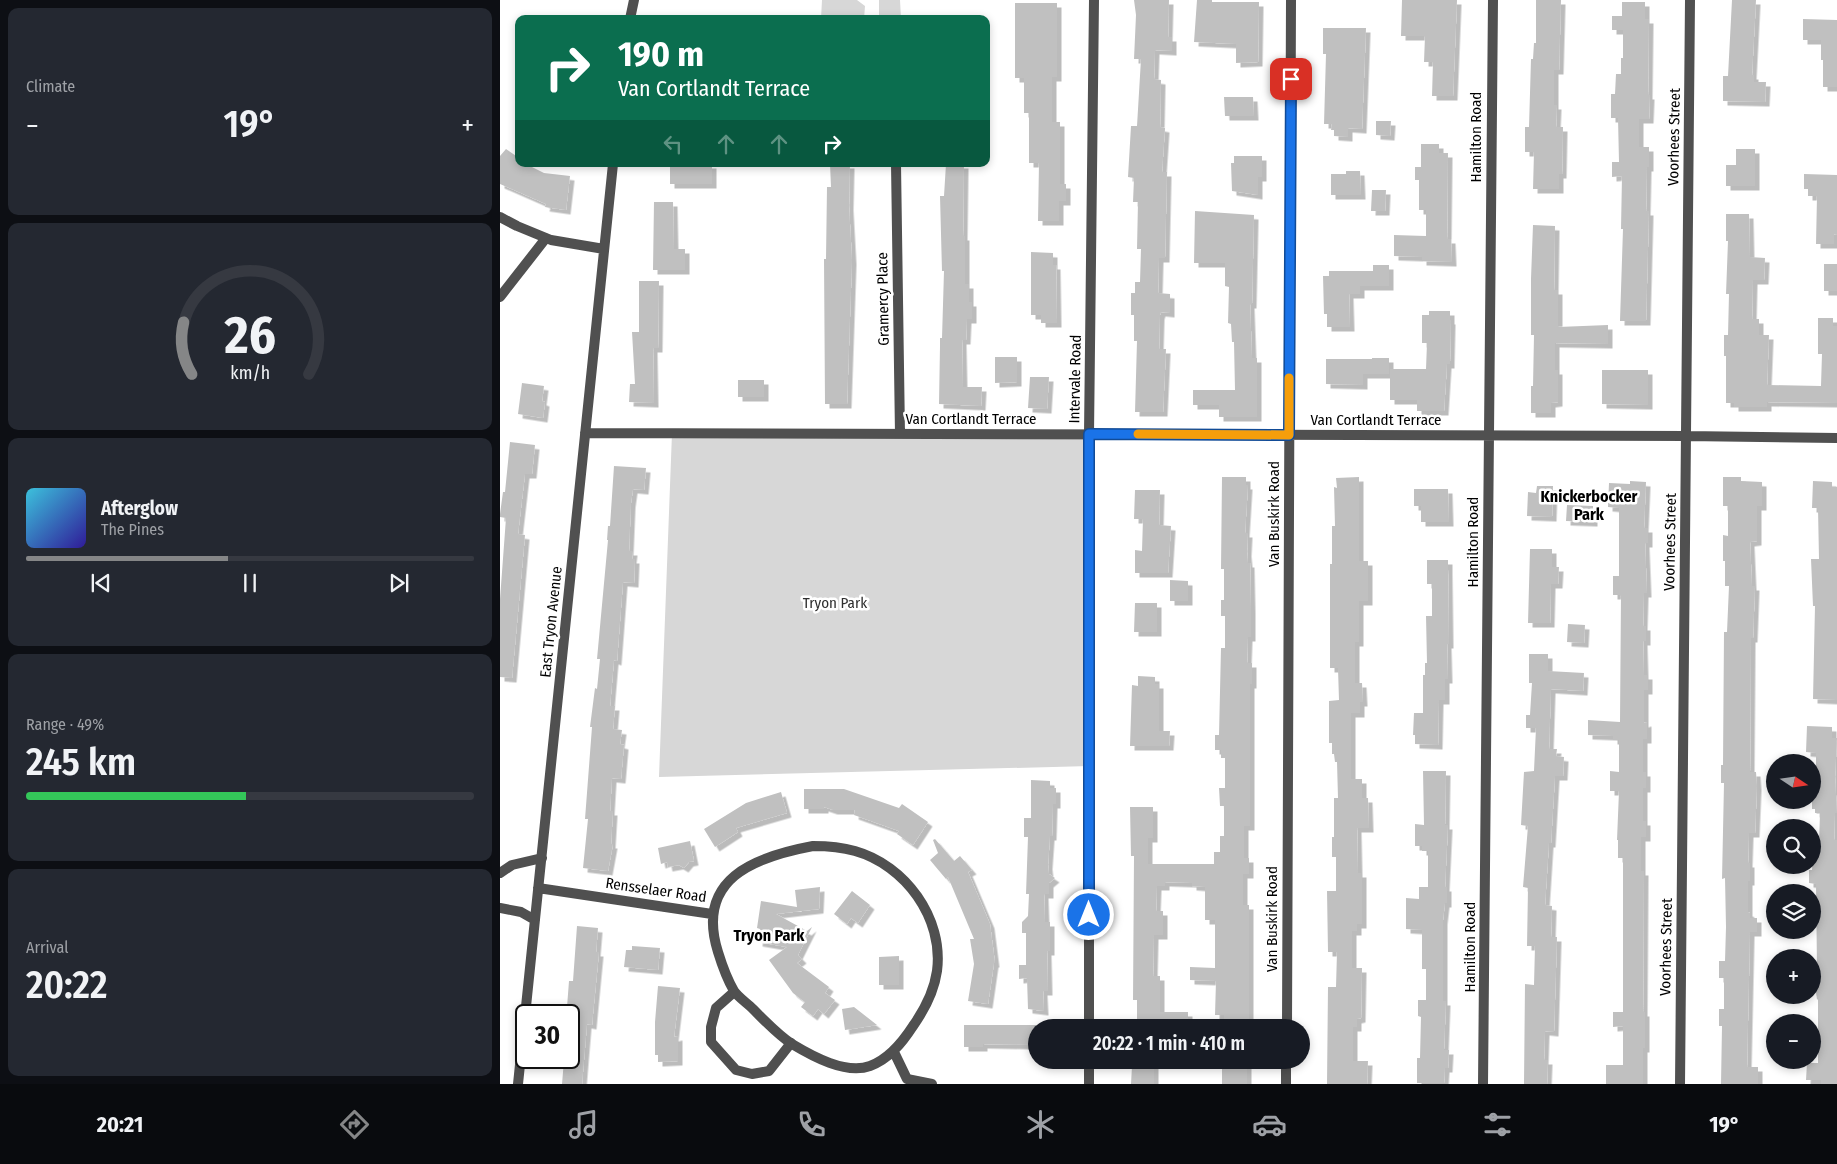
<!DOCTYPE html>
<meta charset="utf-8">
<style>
:root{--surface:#171b24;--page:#242831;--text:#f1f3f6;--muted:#9ea1a6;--line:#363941;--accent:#858687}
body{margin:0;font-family:"Fira Sans Condensed",sans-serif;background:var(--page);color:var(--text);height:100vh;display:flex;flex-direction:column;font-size:19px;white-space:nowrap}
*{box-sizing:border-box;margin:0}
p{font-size:16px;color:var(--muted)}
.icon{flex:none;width:28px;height:28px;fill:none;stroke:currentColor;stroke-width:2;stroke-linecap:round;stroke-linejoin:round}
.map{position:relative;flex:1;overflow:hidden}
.panel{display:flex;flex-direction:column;gap:8px;padding:8px;background:#0d0f14;width:500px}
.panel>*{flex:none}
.guide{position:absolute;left:15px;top:15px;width:475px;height:152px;border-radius:10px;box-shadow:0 2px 8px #0003;background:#0b6e4f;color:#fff;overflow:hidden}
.needle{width:32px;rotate:103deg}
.controls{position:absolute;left:1266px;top:754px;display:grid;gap:10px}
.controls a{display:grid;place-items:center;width:55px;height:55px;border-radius:50%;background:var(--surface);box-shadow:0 2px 8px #0003;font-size:25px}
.speed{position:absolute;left:15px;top:1004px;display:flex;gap:10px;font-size:25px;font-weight:700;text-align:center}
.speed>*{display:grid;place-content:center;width:65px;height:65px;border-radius:50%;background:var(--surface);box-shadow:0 2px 8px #0003;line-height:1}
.speed .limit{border:2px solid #111;border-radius:8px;background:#fff;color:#111}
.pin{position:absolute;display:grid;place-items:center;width:42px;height:42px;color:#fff;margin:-21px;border-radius:10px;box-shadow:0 2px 8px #0006}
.me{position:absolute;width:55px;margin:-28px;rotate:0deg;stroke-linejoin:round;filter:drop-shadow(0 0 4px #0008)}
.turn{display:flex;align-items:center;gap:18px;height:105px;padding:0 20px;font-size:22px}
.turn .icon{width:65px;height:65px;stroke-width:2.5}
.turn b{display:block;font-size:35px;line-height:42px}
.lanes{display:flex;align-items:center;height:48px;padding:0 20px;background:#0003;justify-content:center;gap:25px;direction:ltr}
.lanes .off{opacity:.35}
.big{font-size:38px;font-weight:600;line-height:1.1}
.panel .tile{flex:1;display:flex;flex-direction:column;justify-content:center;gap:8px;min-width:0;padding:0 18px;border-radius:10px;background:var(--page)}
.panel .dial{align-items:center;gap:0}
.dial svg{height:130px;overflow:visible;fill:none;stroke:var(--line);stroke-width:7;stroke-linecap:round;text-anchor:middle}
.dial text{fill:var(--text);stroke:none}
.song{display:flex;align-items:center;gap:15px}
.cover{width:60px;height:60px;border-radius:8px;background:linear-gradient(135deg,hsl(190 70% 55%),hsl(250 70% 35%))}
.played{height:5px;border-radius:2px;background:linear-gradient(90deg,var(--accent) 45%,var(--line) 45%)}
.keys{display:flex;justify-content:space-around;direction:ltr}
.heat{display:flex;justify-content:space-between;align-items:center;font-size:28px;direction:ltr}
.charge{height:8px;border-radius:4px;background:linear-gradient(90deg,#34c759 49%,var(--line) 0)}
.trip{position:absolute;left:528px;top:1019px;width:282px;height:50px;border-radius:25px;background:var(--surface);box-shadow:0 2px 8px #0003;font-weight:600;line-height:50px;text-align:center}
.tabs{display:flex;height:80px;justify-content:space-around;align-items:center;background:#090b0e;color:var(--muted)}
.tabs .icon{width:35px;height:35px}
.tabs .active{color:var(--accent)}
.tabs b{font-size:22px;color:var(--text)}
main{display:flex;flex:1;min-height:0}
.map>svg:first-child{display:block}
.green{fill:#d7d7d7}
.building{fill:#c0c0c0;filter:url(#shadow)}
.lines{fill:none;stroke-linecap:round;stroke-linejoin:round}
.service{stroke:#505050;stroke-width:10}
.minor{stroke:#505050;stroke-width:10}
.route-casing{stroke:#114b97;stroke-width:12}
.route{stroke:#1a73e8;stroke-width:9}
.slow{stroke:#f59e0b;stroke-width:9}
.labels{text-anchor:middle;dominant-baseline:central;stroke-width:5;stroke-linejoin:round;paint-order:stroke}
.street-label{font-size:15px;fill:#000;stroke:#fff}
.park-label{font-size:15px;fill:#2e2e2e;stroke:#fff}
.neighbourhood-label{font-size:16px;font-weight:bold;fill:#000;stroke:#fff}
</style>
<main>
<section class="panel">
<div class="tile"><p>Climate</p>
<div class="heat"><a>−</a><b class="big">19°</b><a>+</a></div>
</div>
<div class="tile dial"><svg viewBox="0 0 100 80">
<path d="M14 69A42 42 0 1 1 86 69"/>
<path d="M14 69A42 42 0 0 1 9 37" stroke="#858687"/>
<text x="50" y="56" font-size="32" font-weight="700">26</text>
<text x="50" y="72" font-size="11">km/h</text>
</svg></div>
<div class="tile">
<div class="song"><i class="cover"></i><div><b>Afterglow</b><p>The Pines</p></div></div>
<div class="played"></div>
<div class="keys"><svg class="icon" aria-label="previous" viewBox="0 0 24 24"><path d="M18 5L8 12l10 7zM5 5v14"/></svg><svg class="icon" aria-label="pause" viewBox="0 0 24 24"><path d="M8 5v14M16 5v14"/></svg><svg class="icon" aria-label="next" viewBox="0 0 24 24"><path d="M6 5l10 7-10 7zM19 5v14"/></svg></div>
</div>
<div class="tile"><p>Range · 49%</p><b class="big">245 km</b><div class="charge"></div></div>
<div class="tile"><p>Arrival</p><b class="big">20:22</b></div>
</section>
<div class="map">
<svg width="1337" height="1084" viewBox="0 0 1337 1084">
<defs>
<filter id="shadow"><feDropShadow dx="4.5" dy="4.5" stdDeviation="0" flood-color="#0004"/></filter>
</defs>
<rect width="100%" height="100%" fill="#fff"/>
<path class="green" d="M322,0H357L365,6L364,19H321Z
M379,0H400L401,19H379Z
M172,433L589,434L590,766L159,777Z"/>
<path class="building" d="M634,0H669L668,37H672V51L655,50L654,79L661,80L660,127L665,128L662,172H667L665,258H659L658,293L670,294V313L661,312L660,315L659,349H666L663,412H635L637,341H634V315H631V293H635V282H640L641,249H637L638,202H633L634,178L628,177L631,126H637L641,59H634L636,15Z
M697,0H712V2H759L758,62L736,63V44L694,42Z
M902,0H957L953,96H932L933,62H924L925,36H901Z
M1036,0H1061L1059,70H1054V105H1057L1056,127H1063L1062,174H1059V189H1033L1034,152H1025V127H1029L1031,59H1033L1034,43H1036Z
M1232,0H1256L1252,75H1254V82H1266L1265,102L1223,101V76H1228Z
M1122,2H1145V19H1149L1148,95H1150L1149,119H1139V147H1149V167H1147L1146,211H1149L1146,321H1120L1123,229H1121L1122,176L1112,177V162H1119L1118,118H1111V94H1115L1116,74H1121V58H1123V30H1112V16H1122Z
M515,3H557V77H552V122H560V184H566V201H559V221H538L539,163H529V113H524V78H515Z
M1303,19L1337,20V87H1323V60H1321V40H1303Z
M823,28H866L862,129L848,128V137L834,136V130H831L832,124H824L826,54H823Z
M724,97H753L754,116H725Z
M876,121H891L890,136L876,135Z
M921,144H939V153H948L947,239H951L952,262L922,261V257L894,256V235L926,236V210H919V180H915V167H921Z
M6,149L19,158V164H26L44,173L70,176L66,210L45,207L46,204L0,184V156Z
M1236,149H1255V186H1226V165H1236Z
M734,156H762V177H758V195L732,191L731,163H734Z
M170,164H212V184H170Z
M330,164H350L349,206L352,260L347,404H325L324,259H326L327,187H331Z
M446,164H464L463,236H465V284H469V302H472V319H467L466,340H462L463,387H482L481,406L439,404L440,346V338H442L444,271H442L440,196H444Z
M846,171H860L861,195H831V174H846Z
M1304,174L1337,175V235L1334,234V244H1316L1317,196H1308V189H1304Z
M872,190H886L885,211H871Z
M154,202H173L174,249H185V270H153Z
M695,211L754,215L752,304H750L752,358H757V417H719V405H693V390H735L734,342H732L731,324L728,323L729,287L725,286V263H694Z
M1226,214H1249L1250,257L1265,258L1264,280H1253L1252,319H1259V335H1269L1267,385L1321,386L1322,354H1318V318H1333V326H1337V403L1267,402V407H1234V403H1226V356H1224V335H1228L1229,294H1226L1228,241H1226Z
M1033,225L1055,226L1054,290H1058V327L1108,325V344L1055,343V370H1058V402L1051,403V413H1031V386H1033L1034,335H1031V279Z
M531,252L553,253V265H556L557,323H541V315H531Z
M1324,264H1337V291H1324Z
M873,265H889V286H860V294H849L850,327H827V314H824L823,276H829V271H873Z
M139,281H159L158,348H153L154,403L129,402L130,384H135L132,332H139Z
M929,311H950V320H951L950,361V364H947L944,411H917V400H890V369H926L927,343H922V315H929Z
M495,357H517V382L495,383Z
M872,358H889V374H863V385L826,384V359H872Z
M1102,370H1148V405L1102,404Z
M530,377H549L547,409L528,408Z
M238,380H264V397H238Z
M22,383L44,386L42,401L45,402L43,418L18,414Z
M10,442L35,445L32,474H25L18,534L25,535L12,678L0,677V599L6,518L0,517V514L3,492H5Z
M114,466L146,468L144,490L133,489L131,503L129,551H133L132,559H135L134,583L123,582L117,661L114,660L110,706H115L113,729L122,730L120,744L124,745L121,779L112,778L110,811H113L111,844H113L108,871L83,868L88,819H85L92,727H90L95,688L97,689L100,659H97L108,540H107L108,526H110Z
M722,477H746V485H748L745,533H748L747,552L748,563H750L751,609V637H748L747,663H752V684H750V826H744V858H749V874H743V905H749V1021H724V1015H715L716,981L690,980V967L715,968V920H705V887L692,886V883L665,882V886H657L656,911H663V935H654L653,976H660V1012H688V1028H637V1000H633L634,856H631L630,807H653V838H648V864H714V852H720V836H724V806H720L719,788H725V758H721V750H715V735H719L721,648H725V616H721V600H724V569H721Z
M859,477V561H868V601H859V642H855V683H862L863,702H860V713H851V779H862V798H868L869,828H857L858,873H862V924H857V931H852V968H862L861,1018L857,1019V1027H853V1061H868L867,1084H827L828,987H836L837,952H828L827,891H836V857H832V837H834V798H838L837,762H835L834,754H832V743H829V701L839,700L838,668H830V564H832V526H835L834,487L837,488L836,478Z
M1223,477H1241V481L1262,482V506H1257V541L1250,542L1252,586H1255L1253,638H1251L1250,772H1256L1257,786L1255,833H1249L1248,863H1250V881H1248V912L1250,913V918H1257V932H1250L1247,1067H1258V1084H1221L1222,1026H1219V1009H1224V978H1219V961H1225L1226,927L1225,878L1222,879L1224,783H1221V765H1223L1224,632H1227L1229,586H1225V561H1223V535L1228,536V506H1223Z
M1130,481L1146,482L1144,528H1148V543H1145L1147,593H1144L1143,626H1146V641H1143L1144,675H1148V690H1144V723L1147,722V739H1143V772H1146V788H1143V821H1146V837H1141V871H1144L1143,1012H1145V1048H1143V1084H1106V1065H1123V1026L1113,1027V1012H1123V858H1118V840H1117L1119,791H1110V771L1119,772V740H1113V736L1088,735V720L1120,722L1121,595H1113V576H1119V508L1108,507L1109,483L1130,484Z
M1313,481L1332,482V487H1337V700L1313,699L1315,606H1313L1311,559H1319L1318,508H1312Z
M1037,486H1053L1052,517L1027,516L1028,492L1036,493Z
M914,489H948L949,522H921V506H914Z
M635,490H660L659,525L671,526L668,573H635V550L642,551L643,519H634Z
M1067,505L1093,506V522L1066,521Z
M1030,549H1052V567H1059L1058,584H1051L1050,623H1028Z
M927,560H948V570L949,644H947L948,679H945V700H939L938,745L915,744V735H913L914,713H923V675H925V663H927L926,616H932V584H927Z
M670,580L688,581V601H670Z
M635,603H657V632H634Z
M1068,624L1085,625L1084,643L1067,642Z
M1029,654H1048V671L1084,673L1083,691L1051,689L1049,749H1057L1056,756L1064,757L1063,776H1055L1051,843H1049L1045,905L1052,906L1051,937H1057L1054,1032L1045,1031L1044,1060H1048L1047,1084H1024L1025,984L1034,985L1035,946H1027L1028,888L1023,887L1028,826L1021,825L1024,772L1034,771L1036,728H1026V715H1030L1032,683H1029Z
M638,676L655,677V684H659V731H670L669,746H630L632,685L638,686Z
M1307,726L1332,727V738H1337L1335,777L1337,813H1335L1334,840H1337V1084H1321V1080H1306L1307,1063H1318V999L1317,1000L1316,991H1312V970H1317L1316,884L1309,883V870H1312L1314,843H1319L1320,813H1315V809H1312V795H1316V753L1306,752Z
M923,771H946L945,825H948L945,887H947V903H945L943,920V1001H946L944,1050H949L948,1068H945L944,1083H917V1058H920L921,1017L918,1016V1000H926V969H922V930L906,929V898L919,899V887H928V851H922V846H915V824L924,825Z
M531,780L550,781V788H556V804H553L552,836H550L548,865L549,874L555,878L549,883V894H544L545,922H550V951H547L548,991H543L544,1011L528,1009L527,978L519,979V965H526V933H522V922L528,916L529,894H526L528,837H524V818H531Z
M304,789H344L399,808L402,804L428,822L413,845L397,834L399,831L354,815L355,810H333L324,807V809H304Z
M281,792L287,813L236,828L238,832L215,847L204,829L246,803Z
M435,839L454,861L460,856L472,870L468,872L490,924L495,963H494L488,1004L468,1001L474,964L470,939H474L448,877L446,879L430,860L438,853L433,840Z
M190,841L194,861L189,862L184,868L179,865L168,867L167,862L161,864L158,848Z
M320,887L319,909L276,914L307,931L312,927L298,955L302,959L297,963L329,987L325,993L335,1000L324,1014L318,1009L313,1016L301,1007L305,1002L293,993L269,960L287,947L258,942L260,929L257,928L261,901L297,907L295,890Z
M352,891L370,905L358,923L351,918L347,924L334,914Z
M77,926L98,928L96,952H99L93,1014L92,1025L87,1024L82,1084H62L64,1060L69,1061V1015L67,1007L69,981H73Z
M132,946L160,948L158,970L124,967L126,950H132Z
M399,956V985H379V957Z
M158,986L180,988L174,1037L178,1036V1061L158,1062V1055H155V1022Z
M354,1007L377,1025L345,1030L342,1009Z
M464,1025H536V1045L483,1044V1047H464Z
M636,1060H654V1084H631L632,1066H637Z
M722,1060L747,1061V1084H722Z"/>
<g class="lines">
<path class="service" d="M234,992L216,1008L211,1027V1042L236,1070L252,1074L269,1071L291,1043"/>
<path class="minor" d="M130,19L134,0
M396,164L400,434
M0,217L17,226L51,240L104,249
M0,297L46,238
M85,433L1186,436L1337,438
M313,846C327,846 341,847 355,851C405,865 444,918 437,971C434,992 425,1009 413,1026C402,1043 389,1059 370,1066C346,1075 312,1056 292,1044C278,1035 265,1021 253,1009C247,1003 238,997 234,991C227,979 222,965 218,952C195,879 254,857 313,846Z
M0,873L12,865L42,858
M38,888L212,914
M0,908L21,912L35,920
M589,1028V434L594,0
M787,1028L791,0
M394,1052L407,1079L432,1084
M18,1084L113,164
M589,1084V1060
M786,1084V1060
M983,1084L993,0
M1180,1084L1190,0"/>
</g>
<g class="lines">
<defs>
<path id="route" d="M589,915V434L789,435L791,79"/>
</defs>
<use href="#route" class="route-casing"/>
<use href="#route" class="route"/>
<path class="slow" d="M638,434L789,435V378"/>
</g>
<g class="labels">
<g class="street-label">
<text transform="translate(976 137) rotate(-90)">Hamilton Road</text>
<text transform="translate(1174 137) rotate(-89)">Voorhees Street</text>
<text transform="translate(383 299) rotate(-91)">Gramercy Place</text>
<text transform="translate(575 379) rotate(-89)">Intervale Road</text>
<text x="471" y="419">Van Cortlandt Terrace</text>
<text x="876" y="420">Van Cortlandt Terrace</text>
<text transform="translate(774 514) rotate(-90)">Van Buskirk Road</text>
<text transform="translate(973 542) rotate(-90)">Hamilton Road</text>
<text transform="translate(1170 542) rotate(-89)">Voorhees Street</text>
<text transform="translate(51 622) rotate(-84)">East Tryon Avenue</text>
<text transform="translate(156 890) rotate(8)">Rensselaer Road</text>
<text transform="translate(772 919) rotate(-90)">Van Buskirk Road</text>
<text transform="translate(970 947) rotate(-90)">Hamilton Road</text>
<text transform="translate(1166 947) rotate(-89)">Voorhees Street</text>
</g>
<g class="park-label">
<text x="335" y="603">Tryon Park</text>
</g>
<g class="neighbourhood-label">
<text x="1089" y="496">Knickerbocker<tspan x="1089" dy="18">Park</tspan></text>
<text x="269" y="935">Tryon Park</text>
</g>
</g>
</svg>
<div class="controls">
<a><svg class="needle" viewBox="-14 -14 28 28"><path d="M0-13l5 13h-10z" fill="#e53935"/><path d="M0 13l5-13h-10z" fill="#9ea1a6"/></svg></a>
<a><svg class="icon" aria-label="search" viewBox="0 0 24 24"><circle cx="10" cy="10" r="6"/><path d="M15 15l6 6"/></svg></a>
<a><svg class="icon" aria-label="layers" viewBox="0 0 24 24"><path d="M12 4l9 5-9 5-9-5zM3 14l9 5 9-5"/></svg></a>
<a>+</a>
<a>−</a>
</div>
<div class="speed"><div class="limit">30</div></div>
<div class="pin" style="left:791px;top:79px;background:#d93025"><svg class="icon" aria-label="arrive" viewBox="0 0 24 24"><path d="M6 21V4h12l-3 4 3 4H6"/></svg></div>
<svg class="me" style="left:589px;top:915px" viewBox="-20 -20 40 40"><circle r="17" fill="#1a73e8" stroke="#fff" stroke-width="3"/><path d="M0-11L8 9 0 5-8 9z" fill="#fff"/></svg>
<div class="trip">20:22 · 1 min · 410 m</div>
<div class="guide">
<div class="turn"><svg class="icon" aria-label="right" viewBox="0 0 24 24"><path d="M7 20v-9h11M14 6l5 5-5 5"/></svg><div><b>190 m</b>Van Cortlandt Terrace</div></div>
<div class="lanes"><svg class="icon off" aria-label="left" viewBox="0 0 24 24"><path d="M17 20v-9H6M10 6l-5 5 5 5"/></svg><svg class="icon off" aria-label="ahead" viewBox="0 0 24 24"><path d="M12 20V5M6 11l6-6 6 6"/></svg><svg class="icon off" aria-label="ahead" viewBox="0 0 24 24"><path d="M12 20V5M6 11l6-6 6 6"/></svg><svg class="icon" aria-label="right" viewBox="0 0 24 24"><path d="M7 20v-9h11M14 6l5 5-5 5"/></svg></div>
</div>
</div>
</main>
<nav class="tabs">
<b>20:21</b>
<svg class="icon active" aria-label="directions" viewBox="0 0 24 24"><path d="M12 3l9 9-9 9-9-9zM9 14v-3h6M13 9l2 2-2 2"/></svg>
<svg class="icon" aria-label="music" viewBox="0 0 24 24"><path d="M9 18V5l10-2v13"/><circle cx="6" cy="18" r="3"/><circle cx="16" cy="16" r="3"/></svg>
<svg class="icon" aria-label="phone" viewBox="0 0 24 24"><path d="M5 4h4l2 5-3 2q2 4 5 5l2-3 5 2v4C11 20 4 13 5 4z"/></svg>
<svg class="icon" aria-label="climate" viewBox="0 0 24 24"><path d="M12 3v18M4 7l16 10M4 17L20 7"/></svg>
<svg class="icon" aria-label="car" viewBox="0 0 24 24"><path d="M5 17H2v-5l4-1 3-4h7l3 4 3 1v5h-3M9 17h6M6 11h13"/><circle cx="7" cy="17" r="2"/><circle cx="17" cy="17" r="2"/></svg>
<svg class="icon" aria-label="filters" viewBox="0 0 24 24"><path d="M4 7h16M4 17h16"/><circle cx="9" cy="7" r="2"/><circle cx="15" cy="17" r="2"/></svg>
<b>19°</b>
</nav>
